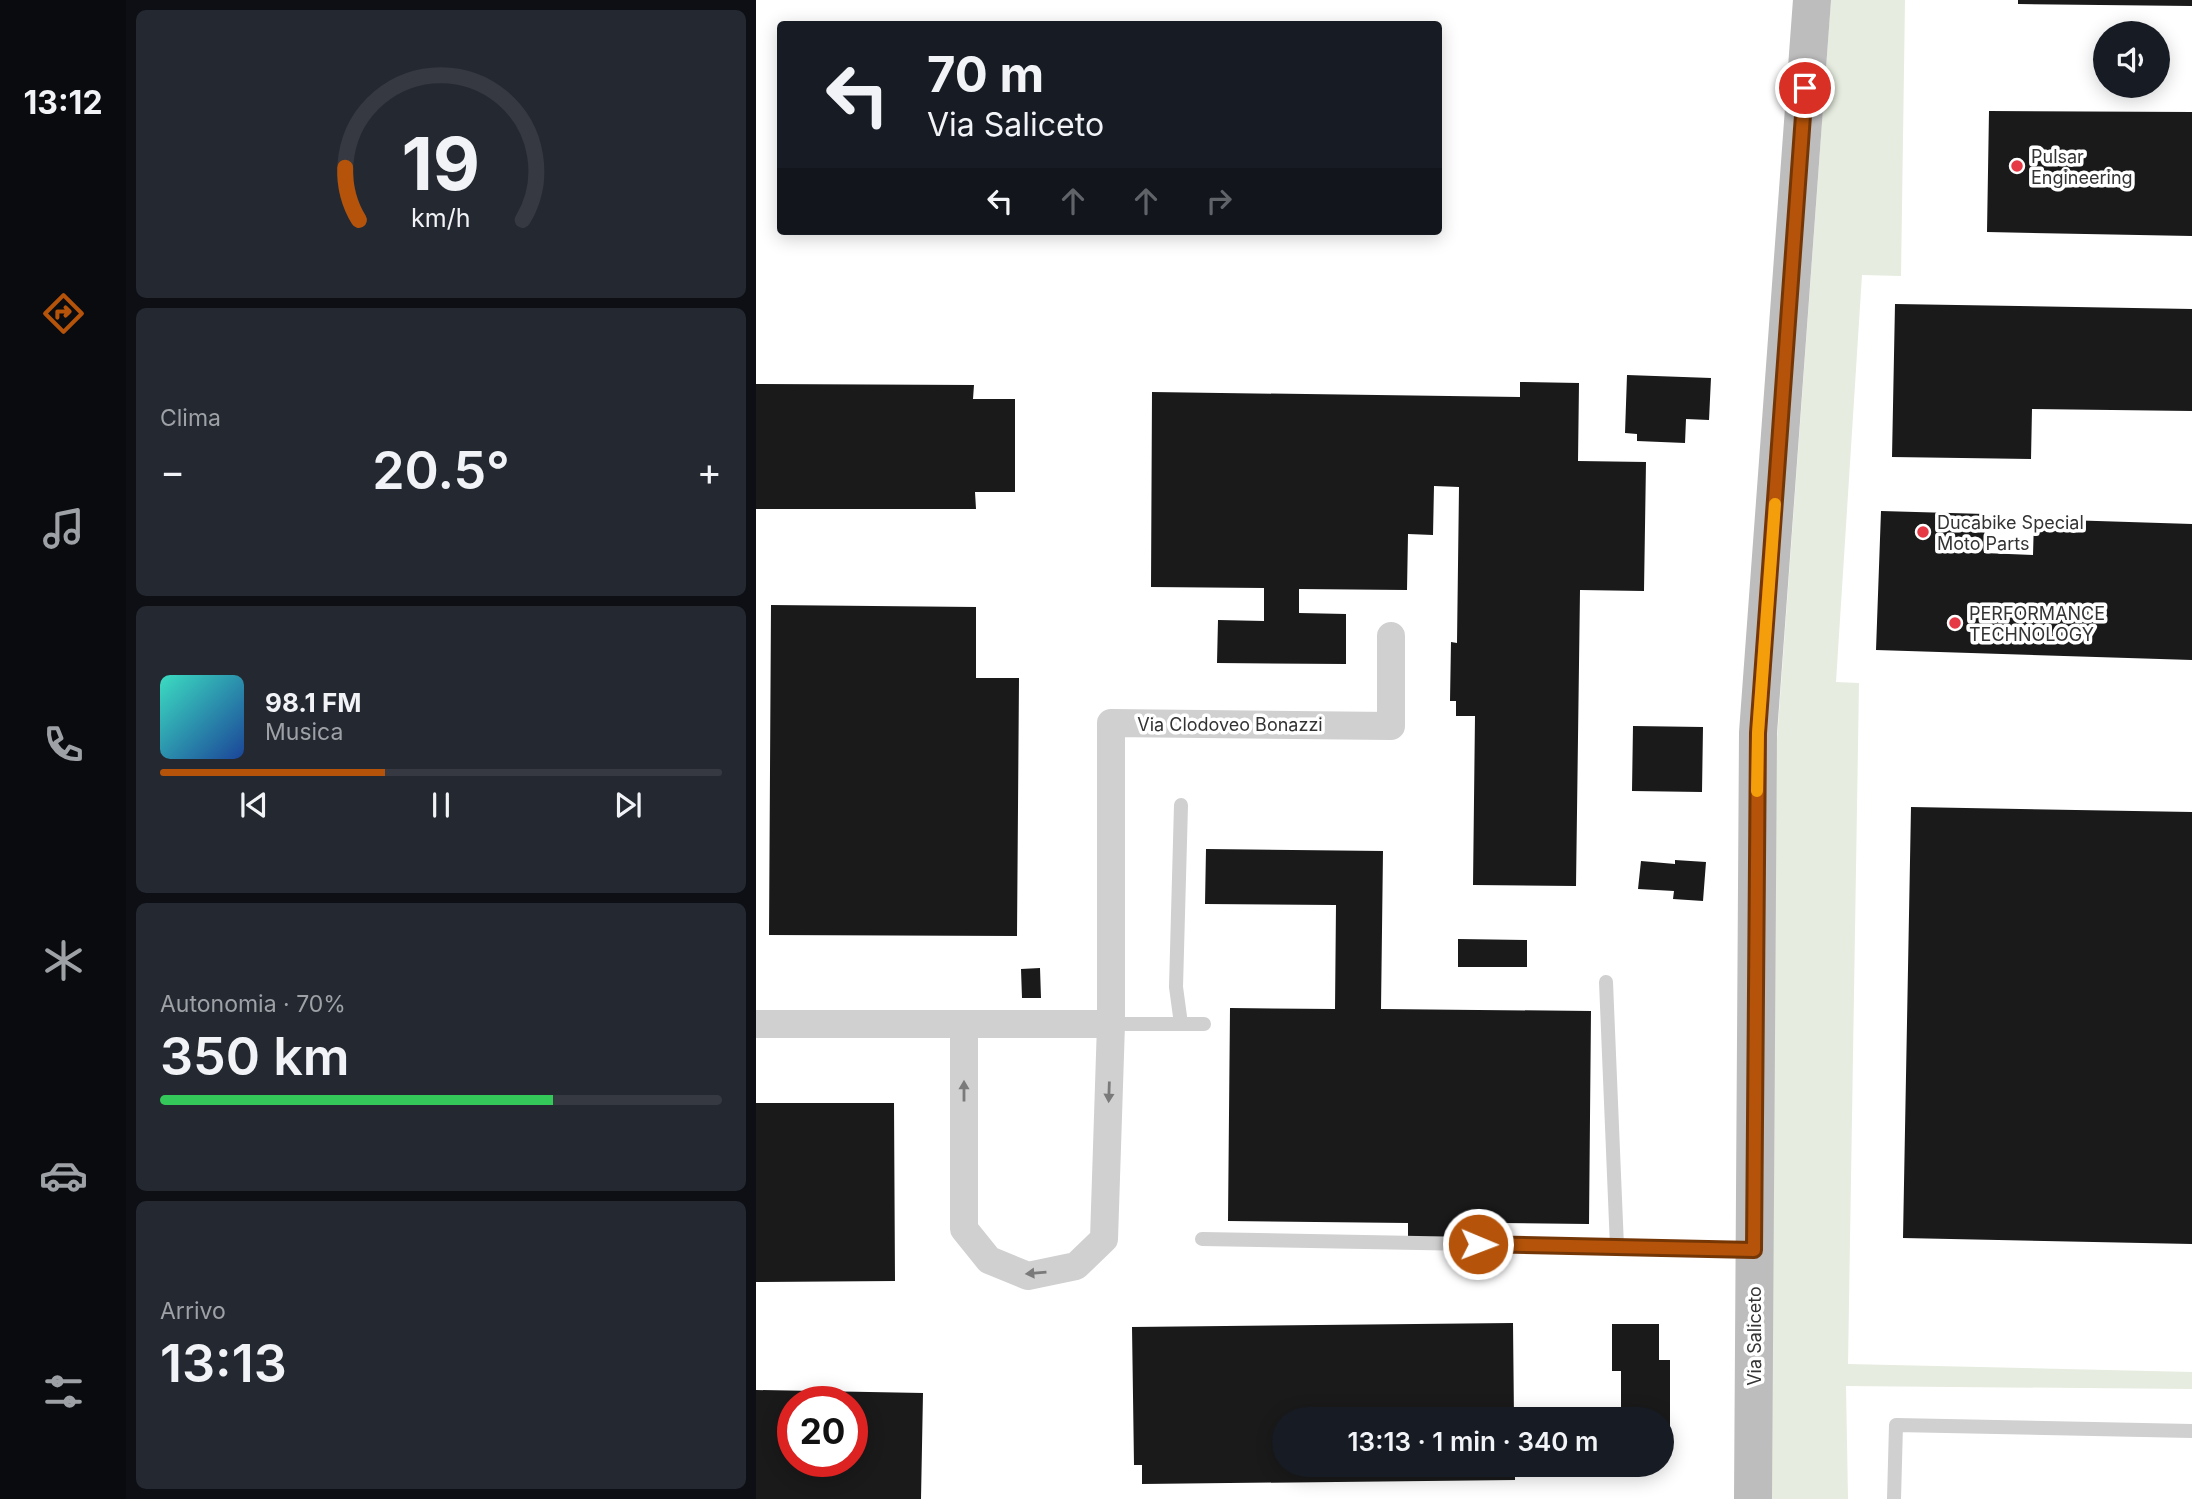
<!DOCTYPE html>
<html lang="it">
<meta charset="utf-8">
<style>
:root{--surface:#171b24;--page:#242831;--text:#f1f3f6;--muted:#9ea1a6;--line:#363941;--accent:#b45309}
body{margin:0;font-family:Inter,sans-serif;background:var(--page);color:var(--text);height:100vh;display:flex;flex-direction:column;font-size:26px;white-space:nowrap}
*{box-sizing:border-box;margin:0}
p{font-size:23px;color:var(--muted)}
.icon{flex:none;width:38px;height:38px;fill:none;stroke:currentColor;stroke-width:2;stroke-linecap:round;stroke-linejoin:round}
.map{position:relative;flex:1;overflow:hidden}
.side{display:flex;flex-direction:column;gap:10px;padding:10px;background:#0d0f14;width:630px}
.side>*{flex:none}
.top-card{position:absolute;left:21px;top:21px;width:665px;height:214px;border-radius:7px;box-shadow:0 4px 18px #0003;background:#171b24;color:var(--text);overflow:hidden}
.fabs{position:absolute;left:1337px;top:21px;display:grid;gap:14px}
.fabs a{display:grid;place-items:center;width:77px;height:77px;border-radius:50%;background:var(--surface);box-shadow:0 4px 18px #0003;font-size:35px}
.speed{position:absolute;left:21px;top:1386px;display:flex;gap:14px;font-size:35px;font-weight:700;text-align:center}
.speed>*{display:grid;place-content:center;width:91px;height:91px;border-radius:50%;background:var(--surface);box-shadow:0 4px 18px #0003;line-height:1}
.speed .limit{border:10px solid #d22;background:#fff;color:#111}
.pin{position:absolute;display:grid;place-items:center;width:60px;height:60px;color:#fff;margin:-30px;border:4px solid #fff;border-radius:50%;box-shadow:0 2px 7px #0007}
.me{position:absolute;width:77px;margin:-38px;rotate:91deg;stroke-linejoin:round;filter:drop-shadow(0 0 5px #0008)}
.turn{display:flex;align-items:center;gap:24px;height:147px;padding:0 35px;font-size:32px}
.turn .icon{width:91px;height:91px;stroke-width:2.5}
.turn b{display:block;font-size:49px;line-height:60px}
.lanes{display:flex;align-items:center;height:66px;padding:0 35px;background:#0003;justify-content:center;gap:35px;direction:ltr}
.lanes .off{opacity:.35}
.big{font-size:52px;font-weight:600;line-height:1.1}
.side .tile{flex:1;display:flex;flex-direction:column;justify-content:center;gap:10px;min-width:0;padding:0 24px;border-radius:10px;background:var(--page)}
.side .dial{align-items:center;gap:0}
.dial svg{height:182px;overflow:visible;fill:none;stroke:var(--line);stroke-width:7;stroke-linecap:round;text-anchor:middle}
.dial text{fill:var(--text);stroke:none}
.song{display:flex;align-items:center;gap:21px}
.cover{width:84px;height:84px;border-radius:10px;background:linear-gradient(135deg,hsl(170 70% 55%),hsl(220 70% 35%))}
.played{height:7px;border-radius:4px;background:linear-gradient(90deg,var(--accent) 40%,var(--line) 40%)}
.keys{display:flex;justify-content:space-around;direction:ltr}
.heat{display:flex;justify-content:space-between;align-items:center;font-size:38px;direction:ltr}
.charge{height:10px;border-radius:5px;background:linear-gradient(90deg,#34c759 70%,var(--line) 0)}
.trip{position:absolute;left:516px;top:1407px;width:402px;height:70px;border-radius:35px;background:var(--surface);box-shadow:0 4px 18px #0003;font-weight:600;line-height:70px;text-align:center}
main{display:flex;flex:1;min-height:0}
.tabs{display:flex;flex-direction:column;width:126px;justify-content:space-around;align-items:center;background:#090b0e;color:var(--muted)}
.tabs .icon{width:49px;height:49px}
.tabs .active{color:var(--accent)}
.tabs b{font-size:32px;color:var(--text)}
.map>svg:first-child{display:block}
.green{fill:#e6ecdf}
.building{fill:#1a1a1a;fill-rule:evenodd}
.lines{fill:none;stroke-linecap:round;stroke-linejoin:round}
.service{stroke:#d0d0d0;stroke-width:14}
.minor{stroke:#d0d0d0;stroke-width:28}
.secondary{stroke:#bdbdbd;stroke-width:38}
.oneway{fill:#7a7a7a}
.route-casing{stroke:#753606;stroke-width:18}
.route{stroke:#b45309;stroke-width:12}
.slow{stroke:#f59e0b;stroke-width:12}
.poi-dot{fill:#e63946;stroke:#fff;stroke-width:2.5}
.labels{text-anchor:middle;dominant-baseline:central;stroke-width:7;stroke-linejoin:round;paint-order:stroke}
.poi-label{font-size:18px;fill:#333;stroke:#fff;text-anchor:start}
.street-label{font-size:18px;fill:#333;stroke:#fff}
</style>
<main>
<nav class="tabs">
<b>13:12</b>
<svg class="icon active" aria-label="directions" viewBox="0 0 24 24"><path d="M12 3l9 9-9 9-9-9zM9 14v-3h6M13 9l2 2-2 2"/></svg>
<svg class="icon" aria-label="music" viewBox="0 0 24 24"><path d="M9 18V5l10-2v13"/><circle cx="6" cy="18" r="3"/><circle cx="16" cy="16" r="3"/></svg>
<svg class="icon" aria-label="phone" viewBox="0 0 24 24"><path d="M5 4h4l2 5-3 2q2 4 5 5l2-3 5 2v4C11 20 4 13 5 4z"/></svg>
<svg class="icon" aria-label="climate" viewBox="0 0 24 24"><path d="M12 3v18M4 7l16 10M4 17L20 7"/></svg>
<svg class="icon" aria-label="car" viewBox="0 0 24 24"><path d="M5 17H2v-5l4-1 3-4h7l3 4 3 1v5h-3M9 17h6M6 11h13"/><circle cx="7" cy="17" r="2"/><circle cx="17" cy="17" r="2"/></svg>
<svg class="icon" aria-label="filters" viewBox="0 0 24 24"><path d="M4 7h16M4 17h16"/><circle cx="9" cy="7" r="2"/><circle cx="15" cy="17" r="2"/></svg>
</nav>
<section class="side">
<div class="tile dial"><svg viewBox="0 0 100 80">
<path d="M14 69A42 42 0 1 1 86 69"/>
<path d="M14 69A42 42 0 0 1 8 46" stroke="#b45309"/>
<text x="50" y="56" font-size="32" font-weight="700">19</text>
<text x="50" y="72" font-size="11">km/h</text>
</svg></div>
<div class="tile"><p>Clima</p>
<div class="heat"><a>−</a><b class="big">20.5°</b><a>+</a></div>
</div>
<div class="tile">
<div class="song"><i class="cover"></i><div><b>98.1 FM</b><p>Musica</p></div></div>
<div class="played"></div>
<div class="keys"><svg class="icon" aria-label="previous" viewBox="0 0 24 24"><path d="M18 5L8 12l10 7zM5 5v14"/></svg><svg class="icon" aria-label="pause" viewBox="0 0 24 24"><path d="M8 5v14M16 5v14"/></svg><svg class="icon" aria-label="next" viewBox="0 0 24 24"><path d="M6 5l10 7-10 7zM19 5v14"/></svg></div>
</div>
<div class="tile"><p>Autonomia · 70%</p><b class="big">350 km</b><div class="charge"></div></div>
<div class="tile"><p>Arrivo</p><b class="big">13:13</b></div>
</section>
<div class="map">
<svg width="1436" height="1499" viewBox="0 0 1436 1499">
<rect width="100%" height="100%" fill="#fff"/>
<path class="green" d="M1075,0H1149L1145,276L1106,275L1080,682L1103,683L1092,1364L1436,1372V1389L1090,1386L1092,1499H1014L1019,767Z"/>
<path class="building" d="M1262,0H1436V6L1262,4Z
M1233,111L1436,112V236L1231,232Z
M1139,304L1436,309V411L1276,409L1275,459L1136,457Z
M871,375L955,378L953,420L930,419L929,443L881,441V434L869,433Z
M764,382L823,383L822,461L890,462L888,591L824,590L820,886L717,885L719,716H700V701H694L695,642L701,643L703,487L678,486L677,535L652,534L651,590L543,589V613L590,614V664L461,663L462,620L508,621V588L395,587L396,392L764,397Z
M0,384L218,385L217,399H259V492H219L220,509H0Z
M1125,511L1229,514L1228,553L1277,555L1278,519L1436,524V660L1120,650Z
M15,605L220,607V678H263L261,936L13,935Z
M877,726L947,727L946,792L876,791Z
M1155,807L1436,812V1244L1147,1238Z
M450,849L627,851L625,1009L835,1011L833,1224L743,1223V1242H652V1223L472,1221L474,1008L579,1009L580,905L449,904Z
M919,860L950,862L947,901L917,899L918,891L882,889L885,861L919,864Z
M702,939L771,940V967H702Z
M284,968L285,998H266L265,969Z
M0,1103H138L139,1281L0,1282Z
M757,1323L758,1419H528V1465H759V1480L386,1484V1465H378L376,1327Z
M856,1324H903V1360H914V1453H906V1419H865V1371H856Z
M0,1390L167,1393L165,1499H0ZM37,1402H96V1461H37Z"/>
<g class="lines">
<path class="service" d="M425,805L420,987L425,1024
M850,982L861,1247
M355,1024H448
M446,1239L997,1249
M1138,1499L1140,1425L1436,1431"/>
<path class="minor" d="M0,1024H355V723L635,726V636
M208,1024V1229L233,1260L272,1276L320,1266L348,1239L355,1024"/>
<path class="secondary" d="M997,1499L1002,733L1056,0"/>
</g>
<defs><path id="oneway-solid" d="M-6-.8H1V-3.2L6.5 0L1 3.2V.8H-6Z" transform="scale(1.75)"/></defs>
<g class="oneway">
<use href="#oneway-solid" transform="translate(208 1091) rotate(-90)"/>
<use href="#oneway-solid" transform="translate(353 1092) rotate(92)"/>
<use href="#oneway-solid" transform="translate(280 1273) rotate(175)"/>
</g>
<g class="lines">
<defs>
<path id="route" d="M722,1244L998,1250L1002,733L1049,88"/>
</defs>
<use href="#route" class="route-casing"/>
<use href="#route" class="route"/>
<path class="slow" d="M1001,791L1002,733L1019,504"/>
</g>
<g class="poi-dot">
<circle cx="1261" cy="166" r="7"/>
<circle cx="1167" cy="532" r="7"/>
<circle cx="1199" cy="623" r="7"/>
</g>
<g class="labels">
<g class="poi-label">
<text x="1275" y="156">Pulsar<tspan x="1275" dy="21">Engineering</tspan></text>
<text x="1181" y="522">Ducabike Special<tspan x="1181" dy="21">Moto Parts</tspan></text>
<text x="1213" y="613">PERFORMANCE<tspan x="1213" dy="21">TECHNOLOGY</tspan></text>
</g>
<g class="street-label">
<text x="474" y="724">Via Clodoveo Bonazzi</text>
<text transform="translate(998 1336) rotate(-90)">Via Saliceto</text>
</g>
</g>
</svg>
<div class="fabs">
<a><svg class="icon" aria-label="sound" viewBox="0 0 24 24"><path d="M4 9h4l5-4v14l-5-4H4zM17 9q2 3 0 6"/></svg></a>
</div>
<div class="speed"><div class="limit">20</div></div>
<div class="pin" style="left:1049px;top:88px;background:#d93025"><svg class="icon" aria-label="arrive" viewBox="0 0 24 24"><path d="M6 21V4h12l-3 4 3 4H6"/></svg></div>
<svg class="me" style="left:722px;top:1244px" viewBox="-20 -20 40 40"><circle r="17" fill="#b45309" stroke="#fff" stroke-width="3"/><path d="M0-11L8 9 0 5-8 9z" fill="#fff"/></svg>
<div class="trip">13:13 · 1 min · 340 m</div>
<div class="top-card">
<div class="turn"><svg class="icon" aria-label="left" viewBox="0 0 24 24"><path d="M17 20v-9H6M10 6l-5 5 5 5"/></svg><div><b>70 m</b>Via Saliceto</div></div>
<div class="lanes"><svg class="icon" aria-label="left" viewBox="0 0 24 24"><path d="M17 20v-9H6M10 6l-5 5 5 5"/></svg><svg class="icon off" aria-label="ahead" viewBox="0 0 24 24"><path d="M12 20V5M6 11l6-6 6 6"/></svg><svg class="icon off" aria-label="ahead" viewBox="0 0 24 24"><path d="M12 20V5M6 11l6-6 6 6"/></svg><svg class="icon off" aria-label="right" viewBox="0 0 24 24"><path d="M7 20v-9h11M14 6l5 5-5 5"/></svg></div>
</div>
</div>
</main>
